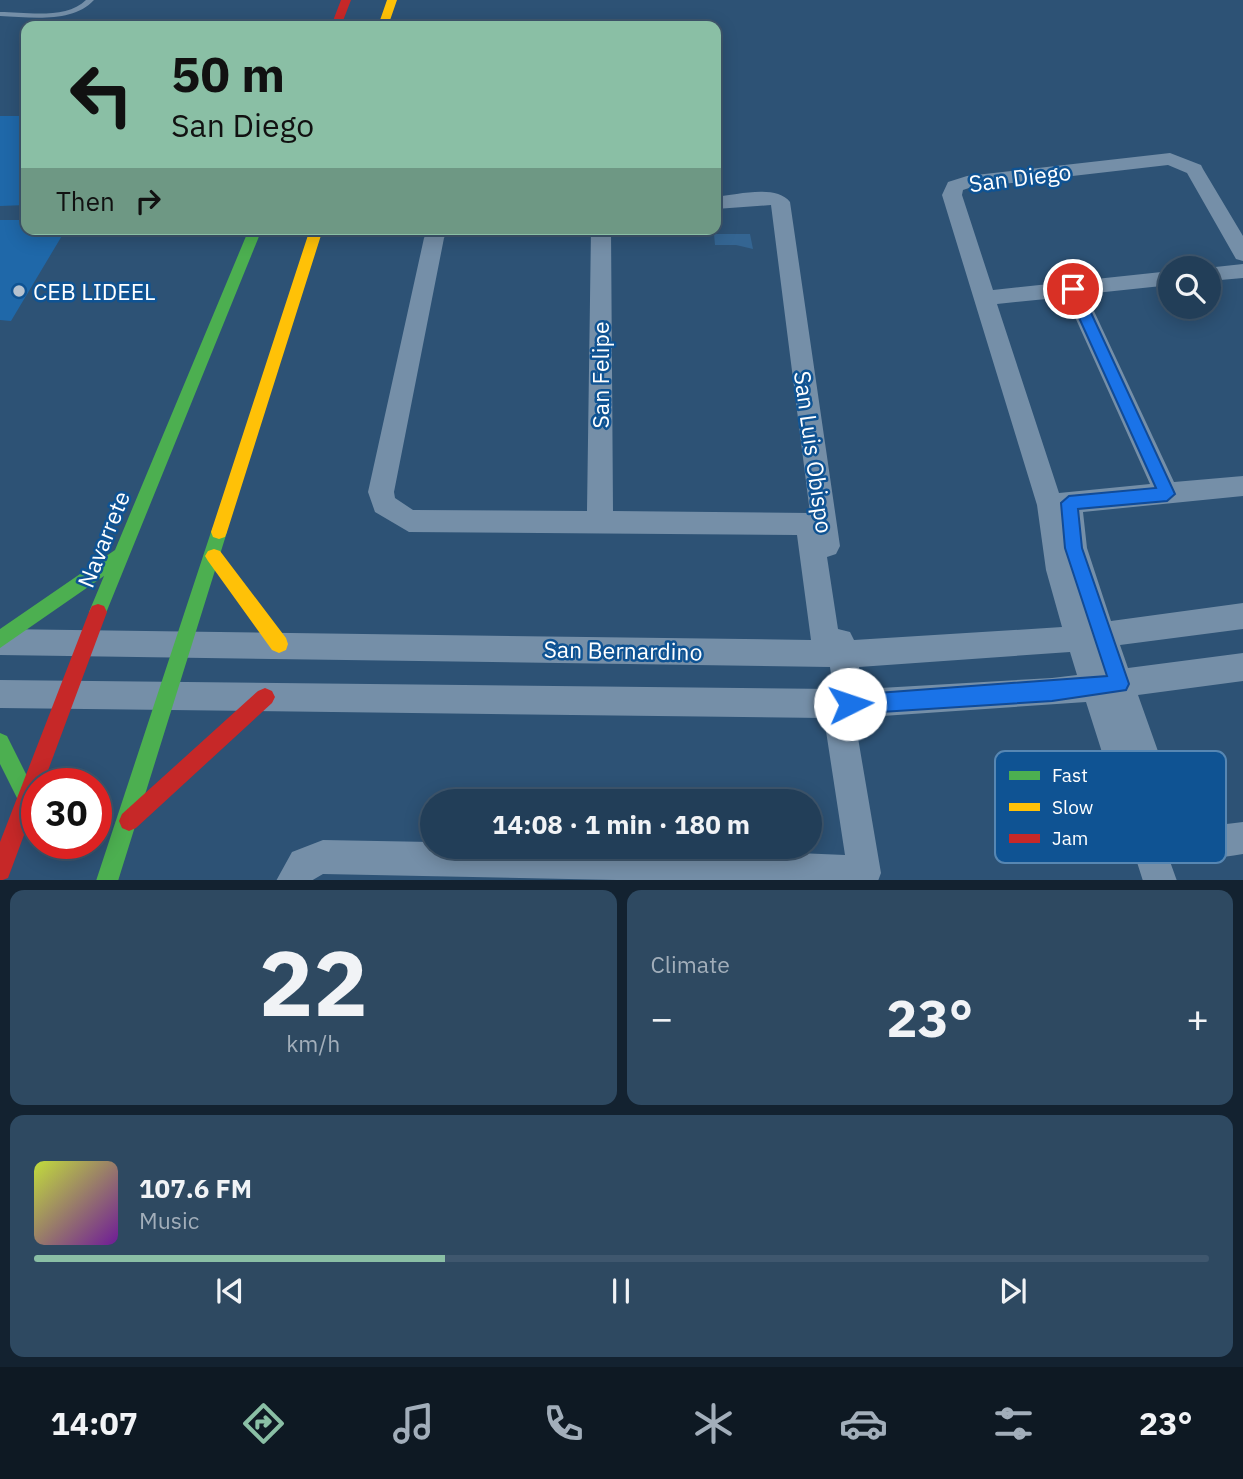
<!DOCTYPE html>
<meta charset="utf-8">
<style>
:root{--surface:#223e58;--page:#2e4961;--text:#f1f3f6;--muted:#a2aeba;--line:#3f576e;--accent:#8abfa5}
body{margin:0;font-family:"IBM Plex Sans",sans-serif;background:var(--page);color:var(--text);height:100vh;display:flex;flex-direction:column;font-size:26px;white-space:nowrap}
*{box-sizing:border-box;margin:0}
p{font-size:23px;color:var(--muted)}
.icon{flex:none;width:38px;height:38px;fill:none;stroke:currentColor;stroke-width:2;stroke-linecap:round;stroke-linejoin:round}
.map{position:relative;height:880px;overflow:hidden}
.panel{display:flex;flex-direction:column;gap:10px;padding:10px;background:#132230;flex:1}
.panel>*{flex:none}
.banner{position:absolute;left:21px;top:21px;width:700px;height:214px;border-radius:14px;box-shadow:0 4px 18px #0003,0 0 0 2px var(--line);background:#8abfa5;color:#111;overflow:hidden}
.fabs{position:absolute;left:1158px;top:256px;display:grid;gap:14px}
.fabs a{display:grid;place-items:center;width:63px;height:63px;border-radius:50%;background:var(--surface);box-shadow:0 4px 18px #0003,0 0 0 2px var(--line);font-size:35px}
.speed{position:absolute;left:21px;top:768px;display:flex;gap:14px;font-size:35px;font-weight:700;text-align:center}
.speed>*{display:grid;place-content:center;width:91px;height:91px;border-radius:50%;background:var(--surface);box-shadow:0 4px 18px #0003,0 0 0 2px var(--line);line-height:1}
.speed .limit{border:10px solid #d22;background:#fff;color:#111}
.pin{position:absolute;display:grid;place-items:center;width:60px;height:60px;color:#fff;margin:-30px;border:4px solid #fff;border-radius:50%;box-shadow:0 2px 7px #0007}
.me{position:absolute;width:77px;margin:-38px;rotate:86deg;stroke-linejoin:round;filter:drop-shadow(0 0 5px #0008)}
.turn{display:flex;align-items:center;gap:24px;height:147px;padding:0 35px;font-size:32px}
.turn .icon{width:91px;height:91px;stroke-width:2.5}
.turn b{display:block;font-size:49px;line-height:60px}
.then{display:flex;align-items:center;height:66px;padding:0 35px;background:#0003;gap:14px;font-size:26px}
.big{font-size:52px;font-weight:700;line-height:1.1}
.panel .tile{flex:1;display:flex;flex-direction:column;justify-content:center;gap:10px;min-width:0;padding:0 24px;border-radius:14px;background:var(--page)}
.panel .dial{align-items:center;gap:0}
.dial b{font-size:91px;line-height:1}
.song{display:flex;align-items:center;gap:21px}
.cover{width:84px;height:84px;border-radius:10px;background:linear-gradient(135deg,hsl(70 70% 55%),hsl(280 70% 35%))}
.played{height:7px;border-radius:4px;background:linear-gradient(90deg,var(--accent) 35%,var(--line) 35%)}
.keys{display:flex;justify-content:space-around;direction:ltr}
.heat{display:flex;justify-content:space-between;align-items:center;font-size:38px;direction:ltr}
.panel .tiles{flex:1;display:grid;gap:10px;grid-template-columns:1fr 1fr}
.tile:last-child{grid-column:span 2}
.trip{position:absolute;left:420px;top:789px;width:402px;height:70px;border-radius:35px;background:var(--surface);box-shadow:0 4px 18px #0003,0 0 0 2px var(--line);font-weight:700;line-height:70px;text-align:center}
.tab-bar{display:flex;height:112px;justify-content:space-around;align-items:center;background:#0e1923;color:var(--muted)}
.tab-bar .icon{width:49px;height:49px}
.tab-bar .on{color:var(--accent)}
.tab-bar b{font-size:32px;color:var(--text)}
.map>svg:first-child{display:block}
.green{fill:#1f68a9}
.water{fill:#346592}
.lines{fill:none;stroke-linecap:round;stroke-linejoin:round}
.lane{fill:#758fa8;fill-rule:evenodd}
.street{fill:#758fa8;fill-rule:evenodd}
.fast{fill:#4caf50;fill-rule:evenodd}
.slow{fill:#ffc107;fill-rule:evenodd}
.jam{fill:#c62828;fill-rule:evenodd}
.route{fill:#1a73e8;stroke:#114b97;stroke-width:2}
.poi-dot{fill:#b6c2cf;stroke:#0f5393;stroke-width:2.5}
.labels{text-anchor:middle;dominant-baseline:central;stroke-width:5;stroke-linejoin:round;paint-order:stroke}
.street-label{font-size:23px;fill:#fff;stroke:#0f5393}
.poi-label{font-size:23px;fill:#fff;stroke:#0f5393;text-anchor:start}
.key{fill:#0f5393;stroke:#5787b3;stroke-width:2}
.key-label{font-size:19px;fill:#fff}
</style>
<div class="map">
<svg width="1243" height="881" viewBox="0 0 1243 881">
<rect width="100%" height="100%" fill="#2d5275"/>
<path class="green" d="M0,116H26V205L0,206Z
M0,220H26V229H66L11,321L0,320Z"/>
<path class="water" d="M714,234H750L753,249L736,245H715Z"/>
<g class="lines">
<path class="lane" d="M86,0H94C72,24 29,17 0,16V12C25,12 66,20 86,0Z"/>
<path class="street" d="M1170,153L1201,165L1203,169L1243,236V261L1236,259L1187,173L1168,165L969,188L963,190L962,195L993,290L1171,271V285L1086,294L1174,482L1243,476V496L1083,512L1087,548L1111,621L1243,603V629L1120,645L1128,668L1243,653V681L1138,695L1180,813L1195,826L1202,827L1243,822V854C1213,859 1188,863 1163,842L1177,881H1143L1086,702L868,717L864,729L857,732L881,873L878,881H665L323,874L311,881H276L292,852L323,840L432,842V847H660L845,855L824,718L0,708V680L833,689L830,667L0,655V629L811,640L797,535L409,532L375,512L368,492L424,238L429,229H449L444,238L394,492L395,498L413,510L587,511L591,229H611L613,511L810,513L771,205L716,209V197C736,195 776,184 790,202L840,546L836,554L827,557L838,629L850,632L854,640L1062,627L1046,570L1037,505L942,195L948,182L967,176ZM1066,297L1150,484L1059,493L997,304ZM1070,652L1077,675L1052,678L863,689L859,667Z
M1243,264V278L1209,281V268H1206Z"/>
<path class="fast" d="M249,229H262L104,618L98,620L92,618L89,612L104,576L0,648V629L115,550Z
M219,525L225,527L227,532L118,881H96L211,532L213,527Z
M0,733L7,736L37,796L34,804L27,807L20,804L0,764Z"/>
<path class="slow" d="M387,0H397L388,26H378Z
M310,229H323L227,532L225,537L219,539L213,537L211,532Z
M214,549L220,551L286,638L288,644L286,650L279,653L272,650L208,561L205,556L208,551Z"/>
<path class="jam" d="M341,0H351L341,26H331Z
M98,604L104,606L107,612L43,784H37V800L11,870L8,878L0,881V842L89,612L92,606Z
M265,688L272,691L275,697L272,703L136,828L129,831L122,828L119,821L122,814L258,691Z"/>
</g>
<path class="route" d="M1073,284L1080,289L1175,494L1167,501L1078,509L1082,548L1129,684L1126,690L1052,701L850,714L844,711L841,704L844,698L850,695L1107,676L1065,548L1061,503L1069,496L1156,488L1066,289Z"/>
<circle class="poi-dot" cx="19" cy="291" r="7"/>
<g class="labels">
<g class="street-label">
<text transform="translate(1020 177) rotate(-7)">San Diego</text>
<text transform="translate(600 375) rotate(-90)">San Felipe</text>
<text transform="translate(814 452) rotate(82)">San Luis Obispo</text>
<text transform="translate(103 539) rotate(-68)">Navarrete</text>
<text transform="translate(623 650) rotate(1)">San Bernardino</text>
</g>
<g class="poi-label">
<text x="33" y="291">CEB LIDEEL</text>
</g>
</g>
<rect x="995" y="751" width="231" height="112" rx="10" class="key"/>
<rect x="1009" y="771" width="31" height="9" fill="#4caf50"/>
<rect x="1009" y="803" width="31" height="8" fill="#ffc107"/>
<rect x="1009" y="834" width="31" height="9" fill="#c62828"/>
<g class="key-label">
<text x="1052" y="782">Fast</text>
<text x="1052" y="814">Slow</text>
<text x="1052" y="845">Jam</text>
</g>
</svg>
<div class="fabs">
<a><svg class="icon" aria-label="search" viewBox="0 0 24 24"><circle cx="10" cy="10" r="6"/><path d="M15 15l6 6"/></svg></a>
</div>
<div class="speed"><div class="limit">30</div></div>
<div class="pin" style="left:1073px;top:289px;background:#d93025"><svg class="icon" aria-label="arrive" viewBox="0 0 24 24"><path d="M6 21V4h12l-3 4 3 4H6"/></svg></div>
<svg class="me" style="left:850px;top:704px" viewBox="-20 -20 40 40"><circle r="19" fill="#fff"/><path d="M0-13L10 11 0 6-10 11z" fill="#1a73e8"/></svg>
<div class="trip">14:08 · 1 min · 180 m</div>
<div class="banner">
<div class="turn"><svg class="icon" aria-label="left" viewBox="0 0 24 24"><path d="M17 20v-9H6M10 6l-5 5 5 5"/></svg><div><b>50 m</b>San Diego</div></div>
<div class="then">Then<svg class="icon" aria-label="right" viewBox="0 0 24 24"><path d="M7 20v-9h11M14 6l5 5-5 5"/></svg></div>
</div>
</div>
<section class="panel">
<div class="tiles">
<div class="tile dial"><b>22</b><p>km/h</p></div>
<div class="tile"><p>Climate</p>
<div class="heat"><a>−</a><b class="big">23°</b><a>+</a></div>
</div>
<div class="tile">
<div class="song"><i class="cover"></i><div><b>107.6 FM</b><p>Music</p></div></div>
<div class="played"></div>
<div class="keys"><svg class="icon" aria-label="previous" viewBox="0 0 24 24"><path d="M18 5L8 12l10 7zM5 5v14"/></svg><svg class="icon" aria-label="pause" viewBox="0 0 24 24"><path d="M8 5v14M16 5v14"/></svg><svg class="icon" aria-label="next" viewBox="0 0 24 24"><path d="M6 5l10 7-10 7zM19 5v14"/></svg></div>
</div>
</div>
</section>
<nav class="tab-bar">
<b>14:07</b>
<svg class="icon on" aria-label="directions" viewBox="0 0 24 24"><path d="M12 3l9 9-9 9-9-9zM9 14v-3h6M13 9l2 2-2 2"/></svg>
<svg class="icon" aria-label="music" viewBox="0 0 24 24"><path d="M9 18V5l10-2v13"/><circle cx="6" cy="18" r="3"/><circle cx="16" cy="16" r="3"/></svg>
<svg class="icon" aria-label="phone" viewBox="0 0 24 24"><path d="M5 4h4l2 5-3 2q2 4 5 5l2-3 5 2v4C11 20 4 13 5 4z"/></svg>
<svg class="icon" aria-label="climate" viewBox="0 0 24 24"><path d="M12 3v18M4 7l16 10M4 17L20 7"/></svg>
<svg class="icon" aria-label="car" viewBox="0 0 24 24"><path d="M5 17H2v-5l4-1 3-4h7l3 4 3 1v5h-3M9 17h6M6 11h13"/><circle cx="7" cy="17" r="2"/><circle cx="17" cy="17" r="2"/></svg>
<svg class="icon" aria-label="filters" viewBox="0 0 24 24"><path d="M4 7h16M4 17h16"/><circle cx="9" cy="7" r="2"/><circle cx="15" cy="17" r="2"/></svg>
<b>23°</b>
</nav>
